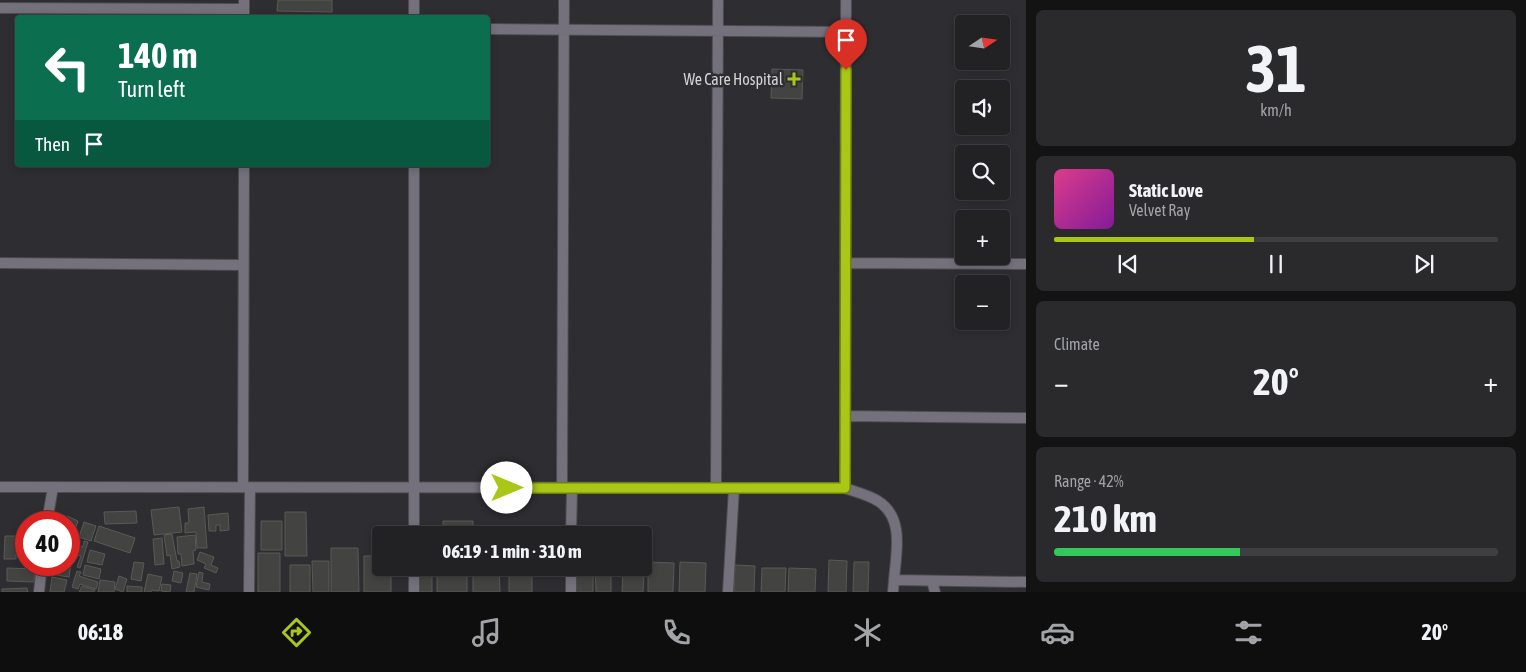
<!DOCTYPE html>
<meta charset="utf-8">
<style>
:root{--surface:#222225;--page:#2a2a2d;--text:#f1f3f6;--muted:#a2a4a7;--line:#3f3f42;--accent:#aac718}
body{margin:0;font-family:"Asap Condensed",sans-serif;background:var(--page);color:var(--text);height:100vh;display:flex;flex-direction:column;font-size:19px;white-space:nowrap}
*{box-sizing:border-box;margin:0}
p{font-size:16px;color:var(--muted)}
.icon{flex:none;width:28px;height:28px;fill:none;stroke:currentColor;stroke-width:2;stroke-linecap:round;stroke-linejoin:round}
.map{position:relative;flex:1;overflow:hidden}
.sheet{display:flex;flex-direction:column;gap:10px;padding:10px;background:#131314;width:500px}
.sheet>*{flex:none}
.banner{position:absolute;left:15px;top:15px;width:475px;height:152px;border-radius:5px;box-shadow:0 2px 8px #0003,0 0 0 1px var(--line);background:#0b6e4f;color:#fff;overflow:hidden}
.needle{width:32px;rotate:77deg}
.tools{position:absolute;left:955px;top:15px;display:grid;gap:10px}
.tools a{display:grid;place-items:center;width:55px;height:55px;border-radius:5px;background:var(--surface);box-shadow:0 2px 8px #0003,0 0 0 1px var(--line);font-size:25px}
.speed{position:absolute;left:15px;top:511px;display:flex;gap:10px;font-size:25px;font-weight:700;text-align:center}
.speed>*{display:grid;place-content:center;width:65px;height:65px;border-radius:50%;background:var(--surface);box-shadow:0 2px 8px #0003,0 0 0 1px var(--line);line-height:1}
.speed .limit{border:8px solid #d22;background:#fff;color:#111}
.pin{position:absolute;display:grid;place-items:center;width:42px;height:42px;color:#fff;margin:-51px -21px;border-radius:50% 50% 50% 0;rotate:-45deg;box-shadow:0 0 5px #0007}
.pin .icon{rotate:45deg}
.me{position:absolute;width:55px;margin:-28px;rotate:90deg;stroke-linejoin:round;filter:drop-shadow(0 0 4px #0008)}
.turn{display:flex;align-items:center;gap:18px;height:105px;padding:0 20px;font-size:22px}
.turn .icon{width:65px;height:65px;stroke-width:2.5}
.turn b{display:block;font-size:35px;line-height:42px}
.then{display:flex;align-items:center;height:48px;padding:0 20px;background:#0003;gap:10px;font-size:19px}
.big{font-size:38px;font-weight:700;line-height:1.1}
.sheet .tile{flex:1;display:flex;flex-direction:column;justify-content:center;gap:8px;min-width:0;padding:0 18px;border-radius:8px;background:var(--page)}
.sheet .dial{align-items:center;gap:0}
.dial b{font-size:65px;line-height:1}
.song{display:flex;align-items:center;gap:15px}
.cover{width:60px;height:60px;border-radius:8px;background:linear-gradient(135deg,hsl(330 70% 55%),hsl(290 70% 35%))}
.played{height:5px;border-radius:2px;background:linear-gradient(90deg,var(--accent) 45%,var(--line) 45%)}
.keys{display:flex;justify-content:space-around;direction:ltr}
.heat{display:flex;justify-content:space-between;align-items:center;font-size:28px;direction:ltr}
.charge{height:8px;border-radius:4px;background:linear-gradient(90deg,#34c759 42%,var(--line) 0)}
.trip{position:absolute;left:372px;top:526px;width:280px;height:50px;border-radius:5px;background:var(--surface);box-shadow:0 2px 8px #0003,0 0 0 1px var(--line);font-weight:700;line-height:50px;text-align:center}
.dock{display:flex;height:80px;justify-content:space-around;align-items:center;background:#0e0e0f;color:var(--muted)}
.dock .icon{width:35px;height:35px}
.dock .current{color:var(--accent)}
.dock b{font-size:22px;color:var(--text)}
main{display:flex;flex:1;min-height:0}
.map>svg:first-child{display:block}
.building{fill:#434441;stroke:#595a56}
.lines{fill:none;stroke-linecap:round;stroke-linejoin:round}
.minor-casing{stroke:#4c4b4f;stroke-width:12}
.tertiary-casing{stroke:#4c4b4f;stroke-width:12}
.minor{stroke:#74717d;stroke-width:10}
.tertiary{stroke:#74717d;stroke-width:10}
.route-casing{stroke:#6e8110;stroke-width:12}
.route{stroke:#aac718;stroke-width:9}
.poi-dot{fill:#aac718;stroke:#2e2d31;stroke-width:2}
.labels{text-anchor:middle;dominant-baseline:central;stroke-width:5;stroke-linejoin:round;paint-order:stroke}
.poi-label{font-size:16px;fill:#d3d2d5;stroke:#2e2d31;text-anchor:end}
</style>
<main>
<div class="map">
<svg width="1026" height="592" viewBox="0 0 1026 592">
<rect width="100%" height="100%" fill="#2e2d31"/>
<path class="building" d="M278,0H332V12L277,11Z
M772,69L803,70L802,99L771,98Z
M179,507L182,532L154,535L151,510Z
M204,507L207,548H197L196,532L185,533V523H189L188,509Z
M136,511L137,523L105,524L104,512Z
M285,512H306L307,556H285Z
M228,513L229,530L220,531V525H216V531H209L208,515Z
M67,516L78,521L75,530L69,527V522H65Z
M261,521H282V550H261Z
M443,521H473V535H443Z
M84,522L96,526L91,541L79,537Z
M99,526L135,538L130,553L94,541Z
M24,528L25,537H26V565L35,566H24V559H20V555H16V559H4L5,536H17L16,541H20V529Z
M172,534L177,561H179L180,567L172,569L170,555L167,556L164,535Z
M195,535L196,550L193,551L194,564L182,566L181,554H178L177,537Z
M162,538L164,564L155,565L153,539Z
M84,541L88,542L80,568L77,567L81,556L70,553L73,544L83,547Z
M331,548H358L359,592H331Z
M90,550L105,554L102,565L87,562Z
M200,552L214,557L211,565L218,568L216,573L204,568L206,564L197,560Z
M258,553H280V592H258Z
M364,556H381V568H391V592H364Z
M644,559H645L643,592H622L623,568H644Z
M829,560L847,561L846,592H828Z
M312,561H329V592H313Z
M134,562L144,563L141,581L131,579Z
M648,562L674,563L673,592H648Z
M680,562L706,563L705,592H679Z
M854,562H869L868,592H853Z
M69,563L71,564L69,577L56,575L58,565H69Z
M85,565L101,569L99,579L83,575Z
M290,565H310V592H290Z
M735,565L755,566L754,592H734Z
M7,568L35,569L34,582L7,581Z
M416,568H432V592H417Z
M437,568H467V592H437Z
M473,568H499L500,592H473Z
M509,568H532V592H509Z
M575,568H593V592H575Z
M595,568H611V592H596Z
M762,568H786L785,592H761Z
M789,568L816,569L815,592H788Z
M77,571L81,572L79,576L98,582L96,589L80,584L78,589L72,587Z
M174,571L183,573L181,583L172,581Z
M199,572L203,573L202,582L210,584L209,590L196,587Z
M190,573L197,574L194,592H186Z
M148,574L162,577L159,591L152,590L151,592H144Z
M119,576L127,579L123,592L115,589Z
M52,577L67,580L64,592H50Z
M100,580L115,582L114,592H98Z
M162,584L171,585L170,592L161,591Z
M82,586L95,590L94,592H79Z
M127,586L142,587V592H127Z
M27,588L28,592H2V589Z"/>
<g class="lines">
<defs>
<path id="minor" d="M414,0V18
M0,8L244,9
M488,29L846,32
M0,263L243,265
M845,263L1026,264
M845,416L1026,418
M562,488L564,0
M716,488L718,0
M845,488L846,0
M47,522L53,487
M414,535V165
M571,535L572,488
M932,581L935,592
M39,592L42,565
M249,592L250,488
M414,592V568
M571,592V568
M728,592L734,488
M893,592L894,580"/>
<path id="tertiary" d="M244,18V0
M0,487L845,488C856,492 869,495 878,501C905,518 896,553 894,580L1026,582
M243,487L244,165"/>
</defs>
<use href="#minor" class="minor-casing"/>
<use href="#tertiary" class="tertiary-casing"/>
<use href="#minor" class="minor"/>
<use href="#tertiary" class="tertiary"/>
</g>
<g class="lines">
<defs>
<path id="route" d="M507,488H845L846,70"/>
</defs>
<use href="#route" class="route-casing"/>
<use href="#route" class="route"/>
</g>
<path class="poi-dot" d="M791.5 71.5h5v5h5v5h-5v5h-5v-5h-5v-5h5z"/>
<g class="labels">
<g class="poi-label">
<text x="783" y="79">We Care Hospital</text>
</g>
</g>
</svg>
<div class="tools">
<a><svg class="needle" viewBox="-14 -14 28 28"><path d="M0-13l5 13h-10z" fill="#e53935"/><path d="M0 13l5-13h-10z" fill="#a2a4a7"/></svg></a>
<a><svg class="icon" aria-label="sound" viewBox="0 0 24 24"><path d="M4 9h4l5-4v14l-5-4H4zM17 9q2 3 0 6"/></svg></a>
<a><svg class="icon" aria-label="search" viewBox="0 0 24 24"><circle cx="10" cy="10" r="6"/><path d="M15 15l6 6"/></svg></a>
<a>+</a>
<a>−</a>
</div>
<div class="speed"><div class="limit">40</div></div>
<div class="pin" style="left:846px;top:70px;background:#d93025"><svg class="icon" aria-label="arrive" viewBox="0 0 24 24"><path d="M6 21V4h12l-3 4 3 4H6"/></svg></div>
<svg class="me" style="left:507px;top:488px" viewBox="-20 -20 40 40"><circle r="19" fill="#fff"/><path d="M0-13L10 11 0 6-10 11z" fill="#aac718"/></svg>
<div class="trip">06:19 · 1 min · 310 m</div>
<div class="banner">
<div class="turn"><svg class="icon" aria-label="left" viewBox="0 0 24 24"><path d="M17 20v-9H6M10 6l-5 5 5 5"/></svg><div><b>140 m</b>Turn left</div></div>
<div class="then">Then<svg class="icon" aria-label="arrive" viewBox="0 0 24 24"><path d="M6 21V4h12l-3 4 3 4H6"/></svg></div>
</div>
</div>
<section class="sheet">
<div class="tile dial"><b>31</b><p>km/h</p></div>
<div class="tile">
<div class="song"><i class="cover"></i><div><b>Static Love</b><p>Velvet Ray</p></div></div>
<div class="played"></div>
<div class="keys"><svg class="icon" aria-label="previous" viewBox="0 0 24 24"><path d="M18 5L8 12l10 7zM5 5v14"/></svg><svg class="icon" aria-label="pause" viewBox="0 0 24 24"><path d="M8 5v14M16 5v14"/></svg><svg class="icon" aria-label="next" viewBox="0 0 24 24"><path d="M6 5l10 7-10 7zM19 5v14"/></svg></div>
</div>
<div class="tile"><p>Climate</p>
<div class="heat"><a>−</a><b class="big">20°</b><a>+</a></div>
</div>
<div class="tile"><p>Range · 42%</p><b class="big">210 km</b><div class="charge"></div></div>
</section>
</main>
<nav class="dock">
<b>06:18</b>
<svg class="icon current" aria-label="directions" viewBox="0 0 24 24"><path d="M12 3l9 9-9 9-9-9zM9 14v-3h6M13 9l2 2-2 2"/></svg>
<svg class="icon" aria-label="music" viewBox="0 0 24 24"><path d="M9 18V5l10-2v13"/><circle cx="6" cy="18" r="3"/><circle cx="16" cy="16" r="3"/></svg>
<svg class="icon" aria-label="phone" viewBox="0 0 24 24"><path d="M5 4h4l2 5-3 2q2 4 5 5l2-3 5 2v4C11 20 4 13 5 4z"/></svg>
<svg class="icon" aria-label="climate" viewBox="0 0 24 24"><path d="M12 3v18M4 7l16 10M4 17L20 7"/></svg>
<svg class="icon" aria-label="car" viewBox="0 0 24 24"><path d="M5 17H2v-5l4-1 3-4h7l3 4 3 1v5h-3M9 17h6M6 11h13"/><circle cx="7" cy="17" r="2"/><circle cx="17" cy="17" r="2"/></svg>
<svg class="icon" aria-label="filters" viewBox="0 0 24 24"><path d="M4 7h16M4 17h16"/><circle cx="9" cy="7" r="2"/><circle cx="15" cy="17" r="2"/></svg>
<b>20°</b>
</nav>
